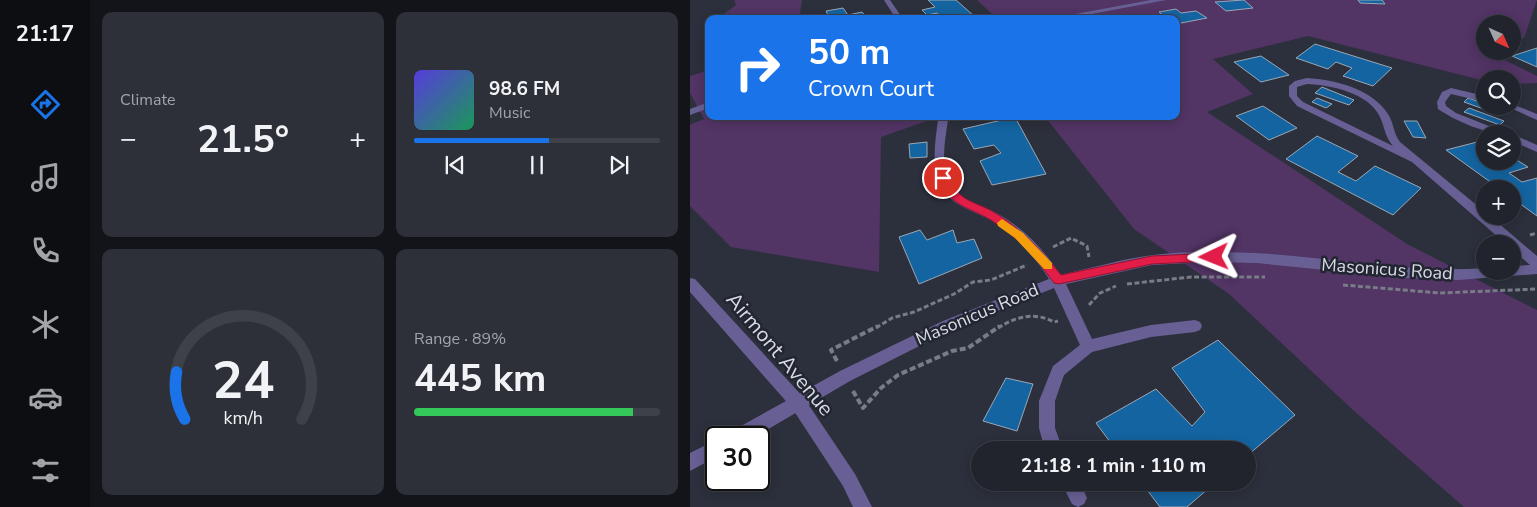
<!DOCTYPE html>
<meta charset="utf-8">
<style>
:root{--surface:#21242d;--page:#2d3039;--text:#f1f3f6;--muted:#a2a4aa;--line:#3e4149;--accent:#1a73e8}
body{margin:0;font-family:"Nunito Sans",sans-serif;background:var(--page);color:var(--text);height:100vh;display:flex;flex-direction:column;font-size:19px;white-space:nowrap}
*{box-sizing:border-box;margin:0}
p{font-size:16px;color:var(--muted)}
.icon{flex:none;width:28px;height:28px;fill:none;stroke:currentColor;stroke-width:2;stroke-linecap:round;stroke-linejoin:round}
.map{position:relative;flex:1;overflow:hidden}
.sheet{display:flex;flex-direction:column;gap:12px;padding:12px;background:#121419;width:600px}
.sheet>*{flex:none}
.guide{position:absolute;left:15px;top:15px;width:475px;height:105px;border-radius:10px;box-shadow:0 2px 12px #0003,0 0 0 1px var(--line);background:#1a73e8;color:#fff;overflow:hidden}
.needle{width:32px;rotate:135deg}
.tools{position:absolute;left:786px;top:15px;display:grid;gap:10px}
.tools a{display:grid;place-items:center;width:45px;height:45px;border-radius:50%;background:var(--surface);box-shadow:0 2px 12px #0003,0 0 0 1px var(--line);font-size:25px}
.speed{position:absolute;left:15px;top:426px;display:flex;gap:10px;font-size:25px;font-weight:700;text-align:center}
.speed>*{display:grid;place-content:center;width:65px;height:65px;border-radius:50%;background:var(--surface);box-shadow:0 2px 12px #0003,0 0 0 1px var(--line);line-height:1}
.speed .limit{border:2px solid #111;border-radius:8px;background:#fff;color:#111}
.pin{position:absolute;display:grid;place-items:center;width:42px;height:42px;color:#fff;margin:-21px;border:2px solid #fff;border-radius:50%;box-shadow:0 1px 5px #0007}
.me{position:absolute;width:55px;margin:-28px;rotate:268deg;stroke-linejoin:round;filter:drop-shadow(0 0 4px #0008)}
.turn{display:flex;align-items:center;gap:18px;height:105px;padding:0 20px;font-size:22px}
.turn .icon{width:65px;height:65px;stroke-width:2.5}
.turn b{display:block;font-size:35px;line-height:42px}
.big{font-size:38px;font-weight:700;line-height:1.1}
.sheet .tile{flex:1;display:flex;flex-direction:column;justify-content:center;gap:8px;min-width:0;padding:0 18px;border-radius:10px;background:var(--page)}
.sheet .dial{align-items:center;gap:0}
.dial svg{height:130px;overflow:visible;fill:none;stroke:var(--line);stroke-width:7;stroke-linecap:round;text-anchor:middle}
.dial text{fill:var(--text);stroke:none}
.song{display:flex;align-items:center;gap:15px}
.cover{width:60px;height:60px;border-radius:8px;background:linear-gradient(135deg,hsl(250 70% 55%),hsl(150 70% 35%))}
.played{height:5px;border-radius:2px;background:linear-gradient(90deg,var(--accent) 55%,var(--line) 55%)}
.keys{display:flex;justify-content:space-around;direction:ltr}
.heat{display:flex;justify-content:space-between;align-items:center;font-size:28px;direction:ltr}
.charge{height:8px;border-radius:4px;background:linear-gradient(90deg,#34c759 89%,var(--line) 0)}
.sheet .tiles{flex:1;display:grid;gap:12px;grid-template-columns:repeat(2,1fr)}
.trip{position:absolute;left:281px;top:441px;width:285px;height:50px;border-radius:25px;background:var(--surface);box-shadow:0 2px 12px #0003,0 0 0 1px var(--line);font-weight:700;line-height:50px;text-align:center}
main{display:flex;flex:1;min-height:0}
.tab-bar{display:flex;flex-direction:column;width:90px;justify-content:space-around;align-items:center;background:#0d0e12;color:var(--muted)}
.tab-bar .icon{width:35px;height:35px}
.tab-bar .on{color:var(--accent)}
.tab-bar b{font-size:22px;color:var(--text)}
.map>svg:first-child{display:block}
.green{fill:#523465}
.building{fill:#1464a1;stroke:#9ba7b3}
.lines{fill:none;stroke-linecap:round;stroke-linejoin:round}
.path-far1{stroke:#787c86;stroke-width:3;stroke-dasharray:5 2.5;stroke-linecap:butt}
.path{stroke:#787c86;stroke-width:4;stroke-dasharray:6 3;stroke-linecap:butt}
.minor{fill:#686094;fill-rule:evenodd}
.tertiary{fill:#686094;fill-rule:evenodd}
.route{fill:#e11d48;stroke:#92132f}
.slow{fill:#f59e0b}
.labels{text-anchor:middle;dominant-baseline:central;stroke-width:5;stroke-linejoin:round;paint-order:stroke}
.street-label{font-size:18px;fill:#d8dbe2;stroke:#222632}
.near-street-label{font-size:21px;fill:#d8dbe2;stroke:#222632}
</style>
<main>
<nav class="tab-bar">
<b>21:17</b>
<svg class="icon on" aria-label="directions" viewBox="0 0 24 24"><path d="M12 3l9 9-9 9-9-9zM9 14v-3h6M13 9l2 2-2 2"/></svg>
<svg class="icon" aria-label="music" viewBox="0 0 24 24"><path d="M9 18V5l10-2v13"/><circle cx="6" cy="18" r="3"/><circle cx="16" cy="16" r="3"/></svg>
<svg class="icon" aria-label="phone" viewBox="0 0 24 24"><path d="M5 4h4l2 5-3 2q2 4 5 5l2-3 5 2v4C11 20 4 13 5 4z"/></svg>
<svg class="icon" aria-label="climate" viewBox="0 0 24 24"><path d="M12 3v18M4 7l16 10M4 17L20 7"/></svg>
<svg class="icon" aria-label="car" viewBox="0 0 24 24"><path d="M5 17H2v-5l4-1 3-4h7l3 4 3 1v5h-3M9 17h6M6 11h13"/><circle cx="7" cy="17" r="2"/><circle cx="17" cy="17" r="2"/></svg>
<svg class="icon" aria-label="filters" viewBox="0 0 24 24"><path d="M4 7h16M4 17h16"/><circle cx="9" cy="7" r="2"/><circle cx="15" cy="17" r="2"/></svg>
</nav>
<section class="sheet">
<div class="tiles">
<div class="tile"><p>Climate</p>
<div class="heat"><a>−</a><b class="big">21.5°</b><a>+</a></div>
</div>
<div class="tile">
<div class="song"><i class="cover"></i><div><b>98.6 FM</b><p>Music</p></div></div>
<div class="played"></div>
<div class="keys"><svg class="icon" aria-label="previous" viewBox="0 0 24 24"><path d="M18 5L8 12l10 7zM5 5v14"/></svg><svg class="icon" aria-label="pause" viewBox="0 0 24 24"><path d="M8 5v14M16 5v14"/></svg><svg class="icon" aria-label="next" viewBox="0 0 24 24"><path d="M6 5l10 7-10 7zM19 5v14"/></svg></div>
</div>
<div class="tile dial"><svg viewBox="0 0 100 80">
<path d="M14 69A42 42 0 1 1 86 69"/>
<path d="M14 69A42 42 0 0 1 9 40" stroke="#1a73e8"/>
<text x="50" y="56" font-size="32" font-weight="700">24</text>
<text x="50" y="72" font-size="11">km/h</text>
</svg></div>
<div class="tile"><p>Range · 89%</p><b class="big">445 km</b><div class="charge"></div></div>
</div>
</section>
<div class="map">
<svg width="847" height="507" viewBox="0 0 847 507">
<rect width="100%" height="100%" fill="#2c303c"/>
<path class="green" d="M44,0H112L110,13L114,19H27L46,5Z
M287,0H847L834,38L823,42L822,24H795V51H800L798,52L847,76V83L823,84L822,79H795V81L618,36L523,59L563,94L517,112L717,244L847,310V507H774L663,410L539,294L444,229L356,118L352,116H486V19H307Z
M19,70V116H251L191,137L189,272L41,247L0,206V125L14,119L0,93V76Z"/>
<path class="building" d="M238,0H266L284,16L248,19L252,18L247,13L237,15L232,10L245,7Z
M554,0L563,8L536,11L525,2Z
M668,0H692L695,4L670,3Z
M153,8L158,15L172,12L177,18L140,19L136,11Z
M486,9L491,13L506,11L517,18L486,24V19H477L469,12Z
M625,44L702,68L683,86L653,76L662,68L646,62L638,69L606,58Z
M847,48V67L822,56Z
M571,56L599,75L571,82L544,62Z
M632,87L664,100L659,105L625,93Z
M627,98L642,104L636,108L622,102Z
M778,98L795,104V106L806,108L802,112L774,102Z
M573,106L607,128L579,140L546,116Z
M779,108L814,121L810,125L774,112Z
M325,117L356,174L302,185L290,161L311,153L304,145L284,149L273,129Z
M714,121H727L736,138L723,137Z
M627,136L668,156L648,172L666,181L685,166L731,188L703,215L596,159Z
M795,140V161H822V157L838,167L819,173L832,182L847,178V216L822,198V189H810L756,150Z
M237,142V157L220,158L219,144Z
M230,230L237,240L263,230L267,243L284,239L292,258L229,284L209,237Z
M528,340L605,415L558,455V450H426L406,423L466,389L502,426L515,412L482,368Z
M316,378L343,384L327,431L293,421Z
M451,482H526L497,507H470Z"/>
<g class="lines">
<path class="path-far1" d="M840,235L847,233
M363,247L381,238L397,246L399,257
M437,284L501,277H575
M653,285L750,293L847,289
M399,305L410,293L426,286
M186,328L202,318L224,312L264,294L283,282L301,280L337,265
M308,328C327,316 345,312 364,322L368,321"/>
<path class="path" d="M147,361L141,350L188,326
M163,391L173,408L191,388L208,375L262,351L278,348L310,326"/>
<path class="minor" d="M194,0H200L213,19H206Z
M461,0H476L375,19H358Z
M617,78C645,80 681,88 698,114C704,123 703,133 710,142L795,212V216H800L847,256V274L768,280L717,278L566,263L518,262L462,265L376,284L402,339L461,325L505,320L510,322L512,326L510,330L505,332L461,337L402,352L374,375L365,401V428L373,450H355L349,428V401L363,366L390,345L364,288L263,329L160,381L63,438H38L40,432L150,371L253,321L359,279C344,255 324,234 299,219C289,214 278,210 268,204C238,185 244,150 248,120L253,117L258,120C255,141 250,164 260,184C270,201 292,205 308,214C333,228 355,250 370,275C401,268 432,259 463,255C496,251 531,252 565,253C642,257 718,274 795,268V271H822V266L840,265L822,249V244H816L722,162L607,106L599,96V86L605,81ZM617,84C641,85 679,93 690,117C695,128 695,137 703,146L613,102L607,96V87Z
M761,88L795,96V102L761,94L755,102L756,106L766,113L819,134C795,134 768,122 748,109L747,102L752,92Z
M19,102V108L0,115V109Z
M822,104L847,114V120L816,106H822Z
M822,134L847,145V152L822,141Z
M26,440V457L0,471V453Z
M371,482H390L397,498L394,504L388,507L382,504Z"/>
<path class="tertiary" d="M0,278L5,279L114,398L165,474L182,507H163L153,486L102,408L0,292Z"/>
</g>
<path class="route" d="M253,175L256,176C274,207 285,199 310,216C334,232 353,252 371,275L462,256L524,253L530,257L524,261L462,264L369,284L364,283C352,267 339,249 323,236C316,231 309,225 301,220C277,206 261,207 248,178Z"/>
<path class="slow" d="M312,219L333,233L362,263V269H354L325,238L308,226L307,223Z"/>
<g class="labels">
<g class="street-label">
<text transform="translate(697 269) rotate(4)">Masonicus Road</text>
<text transform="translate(287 314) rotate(-23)">Masonicus Road</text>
</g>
<g class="near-street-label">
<text transform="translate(90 354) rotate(50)">Airmont Avenue</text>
</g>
</g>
</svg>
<div class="tools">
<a><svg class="needle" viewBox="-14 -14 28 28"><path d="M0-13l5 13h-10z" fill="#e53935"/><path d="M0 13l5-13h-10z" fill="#a2a4aa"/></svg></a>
<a><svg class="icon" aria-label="search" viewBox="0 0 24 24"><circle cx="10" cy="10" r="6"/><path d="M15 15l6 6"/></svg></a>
<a><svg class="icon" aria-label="layers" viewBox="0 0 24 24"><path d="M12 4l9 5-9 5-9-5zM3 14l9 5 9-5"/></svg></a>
<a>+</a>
<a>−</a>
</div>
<div class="speed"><div class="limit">30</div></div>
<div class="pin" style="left:253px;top:178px;background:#d93025"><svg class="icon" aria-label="arrive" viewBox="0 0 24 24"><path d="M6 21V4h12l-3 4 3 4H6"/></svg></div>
<svg class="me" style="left:524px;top:257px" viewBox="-20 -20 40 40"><path d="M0-17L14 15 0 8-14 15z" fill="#e11d48" stroke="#fff" stroke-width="4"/></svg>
<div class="trip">21:18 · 1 min · 110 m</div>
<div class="guide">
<div class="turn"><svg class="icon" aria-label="right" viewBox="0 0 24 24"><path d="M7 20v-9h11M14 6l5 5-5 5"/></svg><div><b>50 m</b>Crown Court</div></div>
</div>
</div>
</main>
